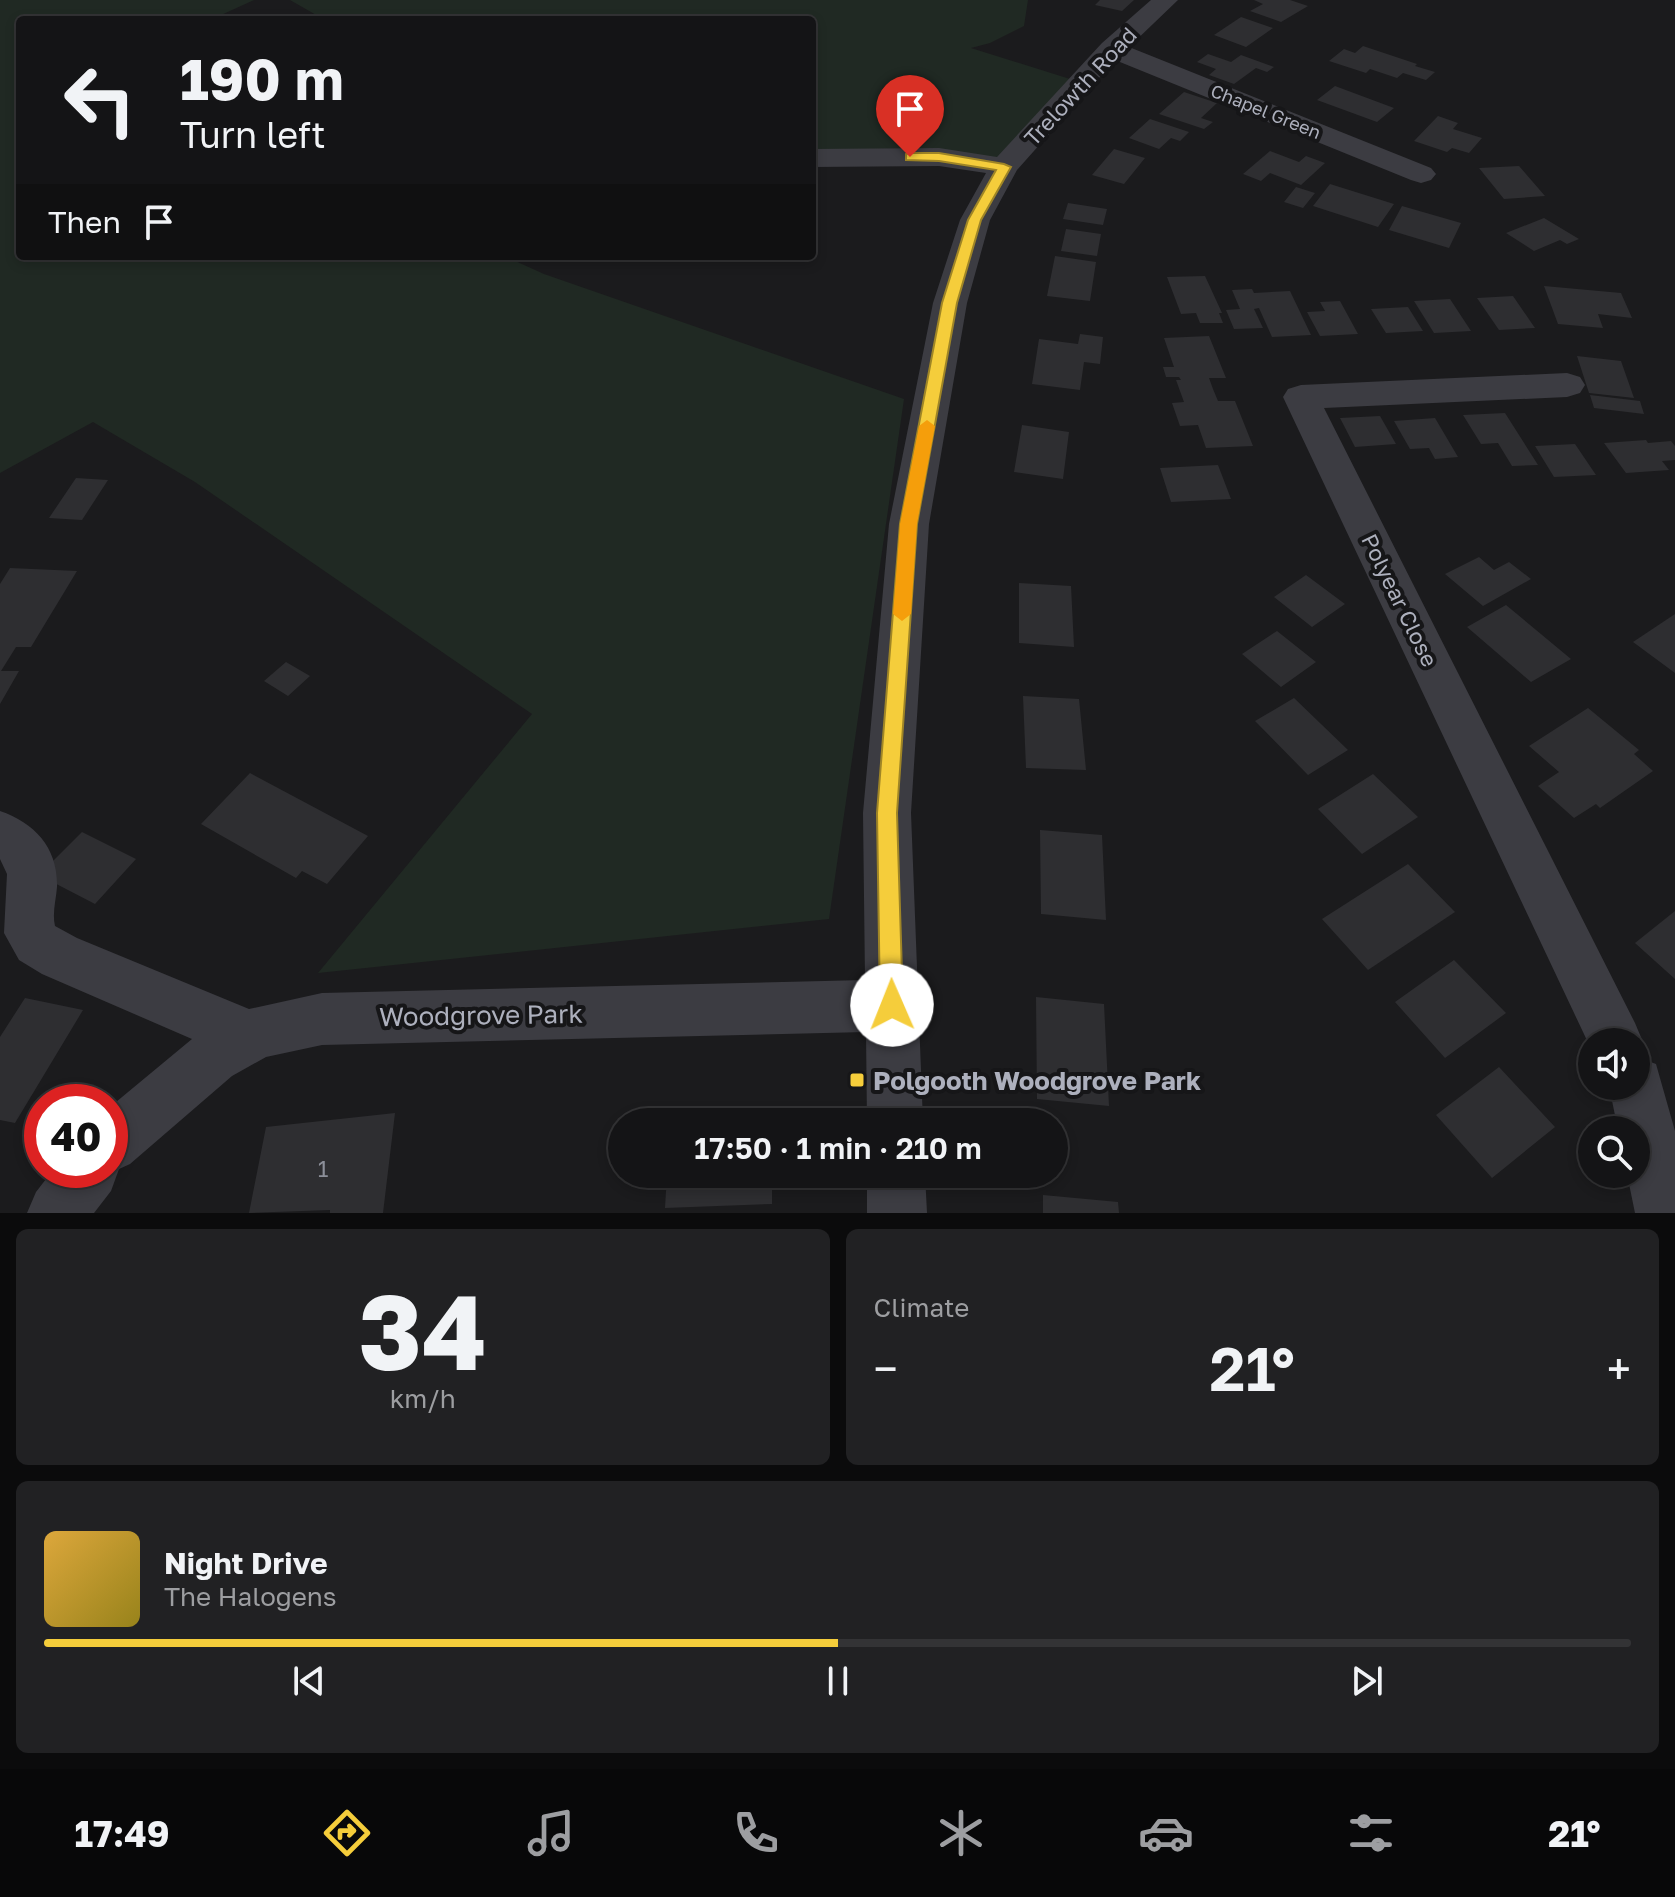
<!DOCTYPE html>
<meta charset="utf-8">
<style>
:root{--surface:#141416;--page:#212123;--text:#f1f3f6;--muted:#9d9ea1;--line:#333335;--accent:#f5cd3b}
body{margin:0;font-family:"Golos Text",sans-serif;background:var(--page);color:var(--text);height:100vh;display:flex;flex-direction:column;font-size:30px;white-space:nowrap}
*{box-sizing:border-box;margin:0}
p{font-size:26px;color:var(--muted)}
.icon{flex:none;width:44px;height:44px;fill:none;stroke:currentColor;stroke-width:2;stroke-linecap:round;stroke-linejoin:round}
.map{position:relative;height:1213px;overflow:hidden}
.details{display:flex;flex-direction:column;gap:16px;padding:16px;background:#0b0b0c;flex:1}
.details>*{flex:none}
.guide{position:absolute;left:16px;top:16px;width:800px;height:244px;border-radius:8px;box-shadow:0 4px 12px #0003,0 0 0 2px var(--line);background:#141416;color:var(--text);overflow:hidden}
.buttons{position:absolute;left:1578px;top:1028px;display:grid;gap:16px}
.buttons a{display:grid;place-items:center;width:72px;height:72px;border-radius:50%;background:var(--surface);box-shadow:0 4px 12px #0003,0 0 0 2px var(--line);font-size:40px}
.speed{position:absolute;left:24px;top:1084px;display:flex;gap:16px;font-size:40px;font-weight:700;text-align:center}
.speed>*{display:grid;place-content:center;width:104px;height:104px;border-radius:50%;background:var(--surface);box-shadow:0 4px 12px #0003,0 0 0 2px var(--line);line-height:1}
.speed .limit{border:12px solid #d22;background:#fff;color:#111}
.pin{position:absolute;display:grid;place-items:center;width:68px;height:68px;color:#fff;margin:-82px -34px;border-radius:50% 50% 50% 0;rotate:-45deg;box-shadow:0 0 8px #0007}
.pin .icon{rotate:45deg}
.me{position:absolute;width:88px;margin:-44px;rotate:359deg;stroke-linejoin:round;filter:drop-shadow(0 0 6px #0008)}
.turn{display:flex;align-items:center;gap:28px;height:168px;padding:0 32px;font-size:36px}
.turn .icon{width:104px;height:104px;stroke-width:2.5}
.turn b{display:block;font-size:56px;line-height:68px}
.then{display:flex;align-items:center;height:76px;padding:0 32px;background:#0003;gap:16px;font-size:30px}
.big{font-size:60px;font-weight:600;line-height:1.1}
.details .card{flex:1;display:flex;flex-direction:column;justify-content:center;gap:12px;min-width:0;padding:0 28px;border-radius:12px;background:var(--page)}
.details .dial{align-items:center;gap:0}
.dial b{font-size:104px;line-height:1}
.song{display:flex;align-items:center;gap:24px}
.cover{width:96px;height:96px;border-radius:12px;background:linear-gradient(135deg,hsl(40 70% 55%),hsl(50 70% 35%))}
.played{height:8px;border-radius:4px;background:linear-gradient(90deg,var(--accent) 50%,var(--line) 50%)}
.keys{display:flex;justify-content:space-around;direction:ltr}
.heat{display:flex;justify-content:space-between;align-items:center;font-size:44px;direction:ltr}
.details .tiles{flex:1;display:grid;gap:16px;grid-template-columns:1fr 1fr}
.card:last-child{grid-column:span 2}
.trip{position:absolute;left:608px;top:1108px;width:460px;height:80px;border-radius:40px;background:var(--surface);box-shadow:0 4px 12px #0003,0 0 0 2px var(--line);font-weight:600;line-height:80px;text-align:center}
.tabs{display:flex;height:128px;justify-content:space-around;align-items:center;background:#080809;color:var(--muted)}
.tabs .icon{width:56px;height:56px}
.tabs .selected{color:var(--accent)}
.tabs b{font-size:36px;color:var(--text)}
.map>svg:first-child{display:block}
.green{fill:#202923}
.building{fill:#2e2e31}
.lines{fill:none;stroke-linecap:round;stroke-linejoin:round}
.minor{fill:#3c3c42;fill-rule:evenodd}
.route{fill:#f5cd3b;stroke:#9f8526;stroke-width:2}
.slow{fill:#f59e0b}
.poi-dot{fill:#f5cd3b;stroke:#161618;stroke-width:3}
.labels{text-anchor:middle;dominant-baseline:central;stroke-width:8;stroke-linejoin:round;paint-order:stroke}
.far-street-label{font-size:18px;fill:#adb0bd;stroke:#161618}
.street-label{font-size:22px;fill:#adb0bd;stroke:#161618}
.near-number-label{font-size:22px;fill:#8c8f99}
.near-street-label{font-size:26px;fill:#adb0bd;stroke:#161618}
.near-poi-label{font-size:26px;font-weight:bold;fill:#adb0bd;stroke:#161618;text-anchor:start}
</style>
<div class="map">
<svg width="1675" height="1213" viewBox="0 0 1675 1213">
<rect width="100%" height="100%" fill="#1b1b1d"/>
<path class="green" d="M0,0H254L210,20H20V256H504L544,274L904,399L829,919L318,973L532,714L195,482L93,422L0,473Z
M290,0H1028L1024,26L990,43L971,48L1070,79L996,159L934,148L812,150V20H325Z"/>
<path class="building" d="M1100,0H1134L1122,11L1095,5Z
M1254,0H1290L1308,6L1281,22L1250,11L1263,4Z
M1241,17L1273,28L1246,47L1214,35Z
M1363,46L1417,64L1415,66L1435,72L1426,80L1403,73L1397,78L1370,69L1366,73L1329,61L1344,49L1355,53Z
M1208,54L1231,62L1241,55L1274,67L1267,72L1256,68L1234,84L1209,75L1216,69L1197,62Z
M1335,86L1394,108L1377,122L1317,100Z
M1184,92L1217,103L1201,118L1213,122L1204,129L1159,114Z
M1438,116L1458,123L1453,129L1482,138L1469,153L1452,148L1447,152L1414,141Z
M1150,119L1189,132L1180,141L1171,138L1159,149L1129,138Z
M1114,149L1145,158L1124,184L1092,175Z
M1270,151L1299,162L1306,156L1325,163L1301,185L1270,173L1261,181L1243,174Z
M1519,166L1545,196L1504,199L1479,168Z
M1330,184L1394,204L1378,227L1313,206Z
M1296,187L1315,193L1303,208L1284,202Z
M1068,203L1107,209L1103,225L1063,219Z
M1402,206L1461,223L1449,248L1389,230Z
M1544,218L1579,239L1567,244L1560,240L1534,251L1506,233Z
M1066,229L1101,234L1097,256L1061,251Z
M1055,256L1096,262L1090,301L1047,296Z
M1205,276L1222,313H1219L1223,323H1200L1196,313L1181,314L1167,277Z
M1544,286L1621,293L1632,318L1598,314L1603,328L1558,324Z
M1252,289L1254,293L1290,291L1311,335L1272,337L1259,308L1254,309L1263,328L1234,329L1226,310L1240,309L1232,290Z
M1513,296L1535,328L1499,330L1477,298Z
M1450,299L1471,331L1434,333L1414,301Z
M1340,301L1358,334L1320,336L1307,312L1325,311L1320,302Z
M1408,307L1423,331L1386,333L1371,309Z
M1080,334L1103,337L1100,364L1084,362L1080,390L1032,384L1039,339L1078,344Z
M1209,336L1226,378H1209L1213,389L1218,401H1235L1253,446L1206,448L1198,425L1180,426L1172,403L1184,402L1176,380H1181L1179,377H1166L1163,367H1174L1164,338Z
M1577,356L1621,361L1634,398L1589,393Z
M1590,395L1640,401L1644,414L1594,408Z
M1505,413L1538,465L1512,466L1498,443L1481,444L1463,415Z
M1380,416L1396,444L1355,447L1340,418Z
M1435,418L1458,457L1435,459L1429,448L1410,449L1394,421Z
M1022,425L1069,432L1063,479L1014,472Z
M1646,440L1648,443L1671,441L1675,446V460L1662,461L1669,470L1626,473L1604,443Z
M1575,444L1596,475L1554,477L1535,446Z
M1218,465L1231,499L1171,502L1160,468Z
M76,478L108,480L82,520L49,518Z
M1479,557L1494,570L1509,562L1531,579L1483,606L1445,574Z
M10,568L77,571L31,647H16L1,671H19L0,704V584Z
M1306,575L1345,604L1312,627L1274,597Z
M1019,583L1071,586L1074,647L1019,643Z
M1506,605L1571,659L1531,682L1467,627Z
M1675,614V673L1633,642Z
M1277,631L1316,662L1281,687L1242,654Z
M286,662L310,676L288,696L264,681Z
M1023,696L1079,699L1086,770L1026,768Z
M1294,698L1348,750L1308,775L1255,721Z
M1588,708L1639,750L1634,754L1653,771L1600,808L1596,804L1574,818L1538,786L1559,772L1529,746Z
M250,773L368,836L327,884L302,871L296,878L201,824Z
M1373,774L1418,817L1362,854L1318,809Z
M1040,830L1102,835L1106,920L1041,914Z
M82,832L136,859L95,904L39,875Z
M1408,864L1455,912L1368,970L1322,919Z
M1675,911V979L1635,943Z
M1454,960L1506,1013L1445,1058L1395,1002Z
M1036,997L1104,1004L1109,1106L1037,1099Z
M25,998L83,1010L15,1123L0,1120V1037Z
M1499,1067L1555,1127L1492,1178L1436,1115Z
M395,1113L383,1213H330V1210L249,1213L266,1127Z
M667,1174H772V1204L665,1208Z
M1043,1195L1118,1202L1119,1213H1043Z"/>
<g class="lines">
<path class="minor" d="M1151,0H1178L1129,47L1431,168L1436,174L1431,180L1421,183L1411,180L1115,60L1017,170L990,220L967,303L929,524L911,813L923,1122H867L866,1032L322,1045L266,1057L232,1076L130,1164L119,1169L111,1191L94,1213H27L36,1192L53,1170H110V1107L192,1039L42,974L19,960L4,933L7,874L0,859V811C35,823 58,848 57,887C56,900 52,913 55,926L77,938L249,1009L322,993L865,980L863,813L889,524L933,303L960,220L986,173L939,166L812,167V149L939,148L997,157L1102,43Z
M1567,373L1580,377L1585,385L1580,393L1567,397L1324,408L1635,1023L1643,1042L1637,1057L1656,1064L1675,1131V1213H1635L1627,1174H1636V1130H1618L1609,1086H1636V1042H1592V1051L1283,397L1288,389L1301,385Z
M867,1174H925L927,1213H867Z"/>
</g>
<path class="route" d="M910,153H939L1004,164L1011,167L981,220L957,303L917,524L897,813L903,1005L900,1013L892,1016L883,1013L880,1005L877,813L900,524L942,303L968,220L996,170L939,161L906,160V154Z"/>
<path class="slow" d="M927,420L935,426L917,524L911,614L902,621L893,614L900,524L919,426Z"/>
<rect class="poi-dot" x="849" y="1072" width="16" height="16" rx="4"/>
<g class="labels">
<g class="far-street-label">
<text transform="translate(1266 111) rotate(22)">Chapel Green</text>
</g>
<g class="street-label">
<text transform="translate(1080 86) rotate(-47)">Trelowth Road</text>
<text transform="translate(1400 600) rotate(64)">Polyear Close</text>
</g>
<g class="near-number-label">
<text x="323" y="1168">1</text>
</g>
<g class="near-street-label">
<text transform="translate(481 1015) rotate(-1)">Woodgrove Park</text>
</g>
<g class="near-poi-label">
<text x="873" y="1080">Polgooth Woodgrove Park</text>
</g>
</g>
</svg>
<div class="buttons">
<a><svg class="icon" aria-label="sound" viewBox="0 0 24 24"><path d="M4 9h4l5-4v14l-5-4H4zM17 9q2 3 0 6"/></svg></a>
<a><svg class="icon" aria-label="search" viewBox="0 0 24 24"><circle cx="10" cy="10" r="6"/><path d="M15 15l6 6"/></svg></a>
</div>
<div class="speed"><div class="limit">40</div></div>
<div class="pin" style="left:910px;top:157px;background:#d93025"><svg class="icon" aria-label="arrive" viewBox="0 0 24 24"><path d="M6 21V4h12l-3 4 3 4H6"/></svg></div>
<svg class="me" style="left:892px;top:1005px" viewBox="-20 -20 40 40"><circle r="19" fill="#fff"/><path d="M0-13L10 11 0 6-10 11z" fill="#f5cd3b"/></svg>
<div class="trip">17:50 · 1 min · 210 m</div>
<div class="guide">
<div class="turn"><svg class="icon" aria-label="left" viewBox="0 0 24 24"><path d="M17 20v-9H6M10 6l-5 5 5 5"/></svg><div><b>190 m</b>Turn left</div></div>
<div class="then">Then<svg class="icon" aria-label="arrive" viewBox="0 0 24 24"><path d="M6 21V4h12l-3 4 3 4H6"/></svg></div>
</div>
</div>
<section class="details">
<div class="tiles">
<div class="card dial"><b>34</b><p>km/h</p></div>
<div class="card"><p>Climate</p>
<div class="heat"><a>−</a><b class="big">21°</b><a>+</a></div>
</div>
<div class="card">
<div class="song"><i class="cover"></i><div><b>Night Drive</b><p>The Halogens</p></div></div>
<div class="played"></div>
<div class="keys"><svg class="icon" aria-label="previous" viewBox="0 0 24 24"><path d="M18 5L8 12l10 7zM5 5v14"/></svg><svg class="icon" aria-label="pause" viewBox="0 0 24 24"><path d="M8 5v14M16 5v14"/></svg><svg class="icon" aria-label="next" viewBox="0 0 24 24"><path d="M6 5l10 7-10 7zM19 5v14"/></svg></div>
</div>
</div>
</section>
<nav class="tabs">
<b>17:49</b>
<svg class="icon selected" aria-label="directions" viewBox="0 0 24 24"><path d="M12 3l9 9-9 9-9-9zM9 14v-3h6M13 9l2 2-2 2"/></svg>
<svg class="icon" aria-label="music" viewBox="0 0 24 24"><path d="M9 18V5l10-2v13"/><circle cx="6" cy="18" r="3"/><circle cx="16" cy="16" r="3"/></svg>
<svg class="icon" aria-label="phone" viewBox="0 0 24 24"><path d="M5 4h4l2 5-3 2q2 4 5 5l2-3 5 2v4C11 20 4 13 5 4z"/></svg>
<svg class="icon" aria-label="climate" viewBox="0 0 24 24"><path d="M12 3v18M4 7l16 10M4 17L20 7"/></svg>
<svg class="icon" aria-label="car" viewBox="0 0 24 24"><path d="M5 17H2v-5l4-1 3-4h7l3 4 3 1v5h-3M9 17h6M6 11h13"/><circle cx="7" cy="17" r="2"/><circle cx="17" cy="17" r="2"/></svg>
<svg class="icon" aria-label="filters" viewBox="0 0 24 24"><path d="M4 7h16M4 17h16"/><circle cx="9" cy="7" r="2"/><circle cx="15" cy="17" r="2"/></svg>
<b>21°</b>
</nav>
